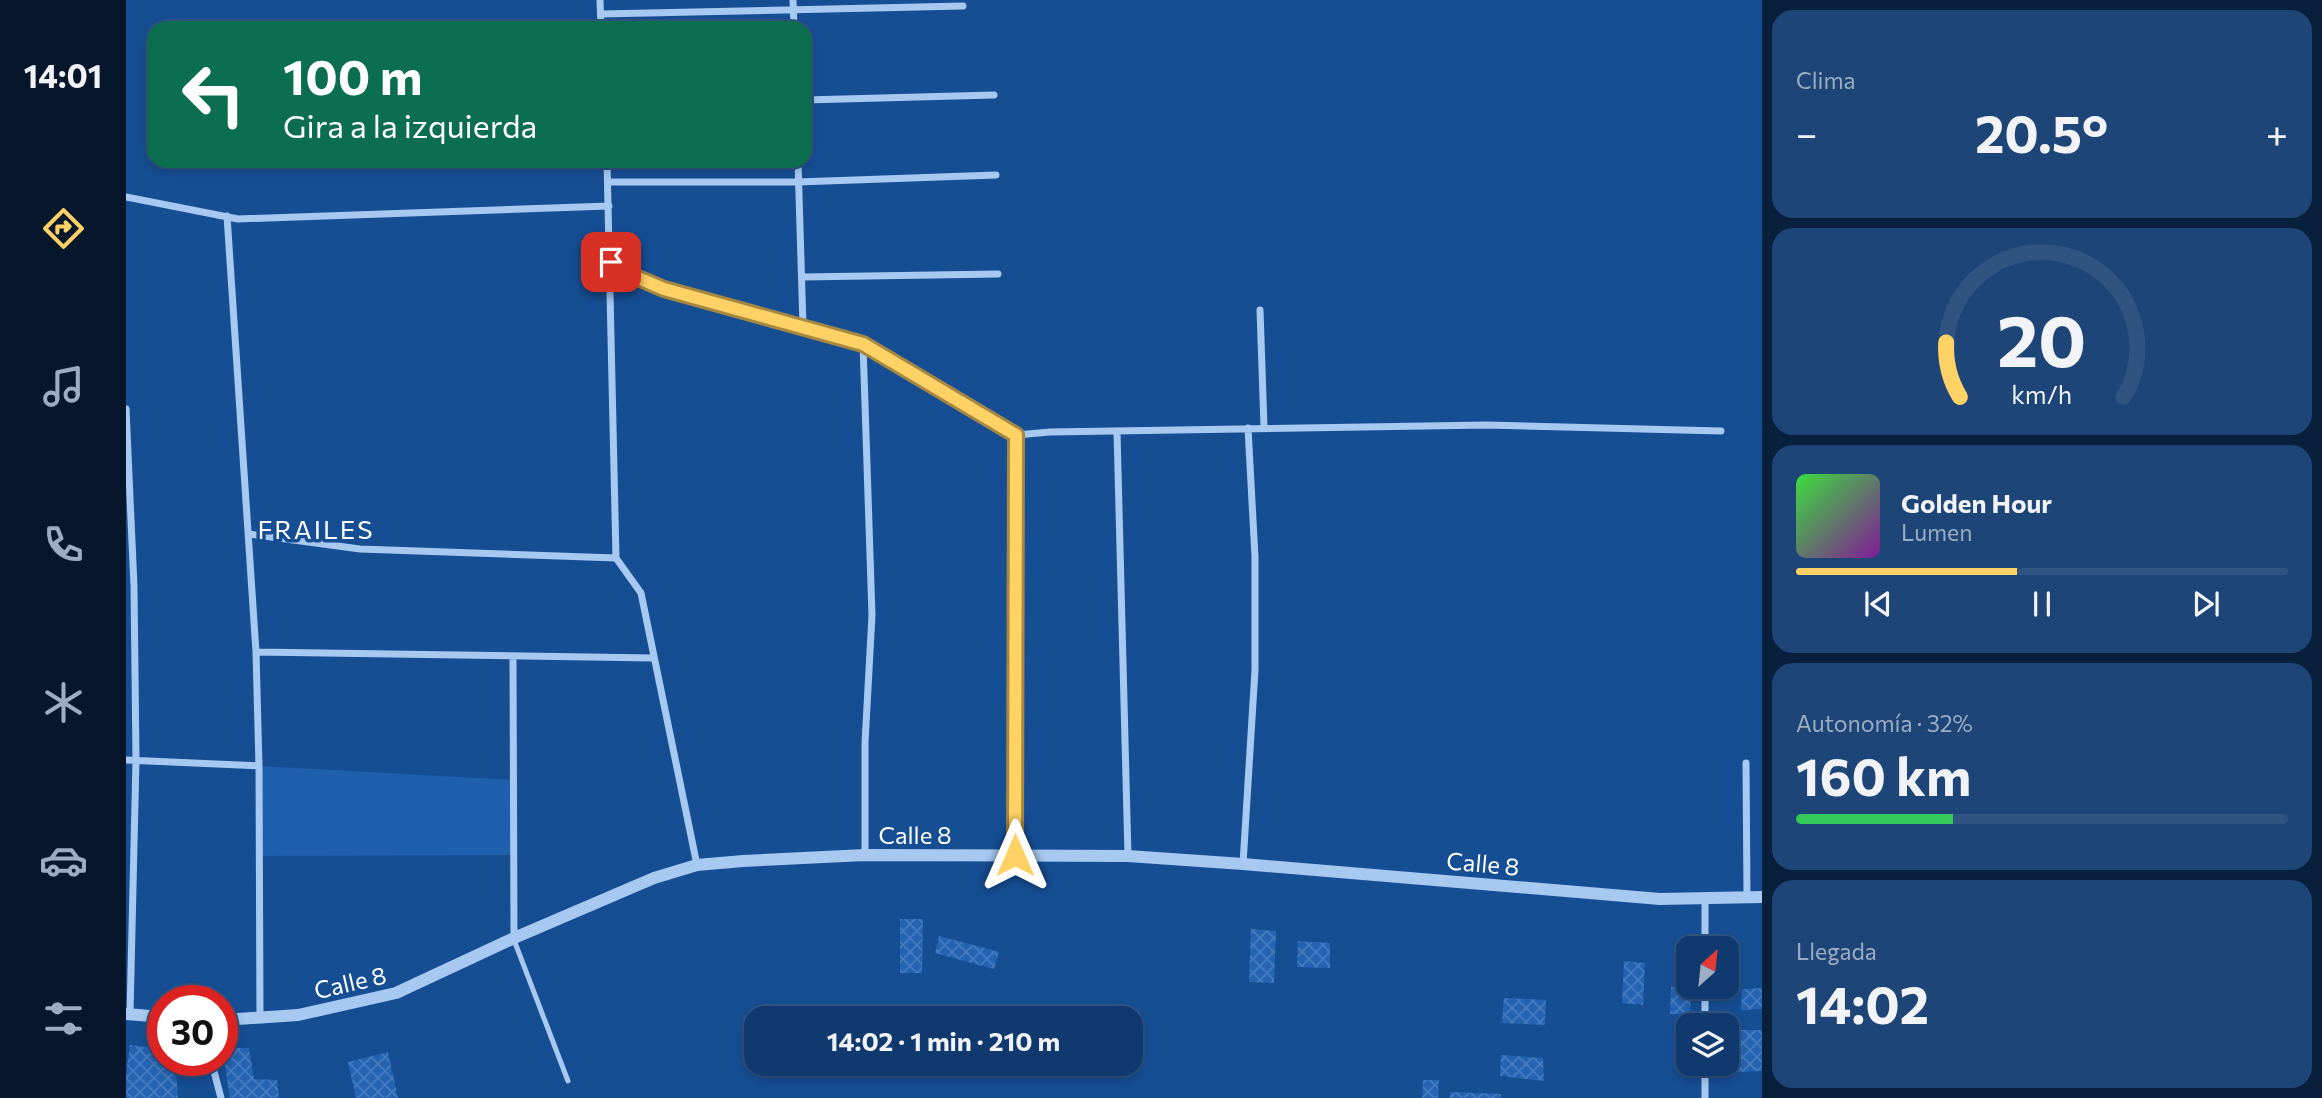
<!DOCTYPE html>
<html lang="es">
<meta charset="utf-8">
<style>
:root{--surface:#103a6f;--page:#1e4577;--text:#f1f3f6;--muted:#9cadc3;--line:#305482;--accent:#ffd266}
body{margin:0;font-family:Commissioner,sans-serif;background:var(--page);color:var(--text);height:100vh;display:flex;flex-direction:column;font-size:26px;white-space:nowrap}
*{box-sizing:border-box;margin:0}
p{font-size:23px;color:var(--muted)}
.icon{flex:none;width:38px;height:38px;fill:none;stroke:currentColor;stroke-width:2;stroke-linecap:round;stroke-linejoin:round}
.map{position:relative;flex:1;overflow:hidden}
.panel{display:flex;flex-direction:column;gap:10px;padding:10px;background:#09203d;width:560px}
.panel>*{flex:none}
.banner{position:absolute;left:21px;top:21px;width:665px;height:147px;border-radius:21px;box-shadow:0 4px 10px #0003,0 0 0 2px var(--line);background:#0b6e4f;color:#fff;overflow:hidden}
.needle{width:46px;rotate:27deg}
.buttons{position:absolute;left:1550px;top:936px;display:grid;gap:14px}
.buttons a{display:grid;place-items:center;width:63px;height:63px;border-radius:14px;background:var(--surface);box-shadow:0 4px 10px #0003,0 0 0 2px var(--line);font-size:35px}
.speed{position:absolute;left:21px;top:985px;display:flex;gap:14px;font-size:35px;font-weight:700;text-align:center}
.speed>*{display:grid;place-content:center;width:91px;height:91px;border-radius:50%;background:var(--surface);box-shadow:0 4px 10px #0003,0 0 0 2px var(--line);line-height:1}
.speed .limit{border:10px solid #d22;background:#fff;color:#111}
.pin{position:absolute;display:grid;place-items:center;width:60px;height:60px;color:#fff;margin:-30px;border-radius:14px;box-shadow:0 4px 10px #0006}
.me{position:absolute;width:77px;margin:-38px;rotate:0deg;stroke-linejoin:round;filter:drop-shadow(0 0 5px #0008)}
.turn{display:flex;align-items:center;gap:24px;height:147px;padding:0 21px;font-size:32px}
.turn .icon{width:91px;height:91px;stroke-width:2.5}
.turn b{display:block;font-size:49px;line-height:60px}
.big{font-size:52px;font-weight:700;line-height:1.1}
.panel .tile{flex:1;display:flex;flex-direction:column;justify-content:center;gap:10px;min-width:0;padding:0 24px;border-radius:21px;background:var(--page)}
.panel .dial{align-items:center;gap:0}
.dial svg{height:182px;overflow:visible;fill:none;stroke:var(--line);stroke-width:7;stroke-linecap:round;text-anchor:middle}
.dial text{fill:var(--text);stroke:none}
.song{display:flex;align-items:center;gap:21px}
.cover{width:84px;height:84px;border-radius:10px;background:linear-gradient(135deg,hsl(120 70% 55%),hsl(290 70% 35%))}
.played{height:7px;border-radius:4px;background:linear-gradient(90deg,var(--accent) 45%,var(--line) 45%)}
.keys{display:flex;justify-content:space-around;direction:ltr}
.heat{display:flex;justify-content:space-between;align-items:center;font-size:38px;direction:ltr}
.charge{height:10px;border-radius:5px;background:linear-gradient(90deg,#34c759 32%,var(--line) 0)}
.trip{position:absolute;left:618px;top:1006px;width:399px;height:70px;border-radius:21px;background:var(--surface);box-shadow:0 4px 10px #0003,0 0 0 2px var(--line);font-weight:700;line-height:70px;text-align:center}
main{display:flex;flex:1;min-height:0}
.dock{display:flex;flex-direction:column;width:126px;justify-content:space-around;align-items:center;background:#06172c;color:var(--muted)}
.dock .icon{width:49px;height:49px}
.dock .selected{color:var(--accent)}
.dock b{font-size:32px;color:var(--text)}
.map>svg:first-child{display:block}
.park{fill:#1e5fae}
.building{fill:url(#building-cross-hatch)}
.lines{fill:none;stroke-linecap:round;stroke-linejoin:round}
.service{stroke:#a6c8f1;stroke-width:5}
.minor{stroke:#a6c8f1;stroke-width:7}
.tertiary{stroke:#a6c8f1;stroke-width:12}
.route-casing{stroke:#a68842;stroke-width:18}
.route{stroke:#ffd266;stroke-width:12}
.labels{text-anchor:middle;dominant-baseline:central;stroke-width:7;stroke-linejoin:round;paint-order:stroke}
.street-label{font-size:24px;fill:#fff;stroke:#164e94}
.neighbourhood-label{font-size:26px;letter-spacing:2px;fill:#fff;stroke:#164e94}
</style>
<main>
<nav class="dock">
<b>14:01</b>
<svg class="icon selected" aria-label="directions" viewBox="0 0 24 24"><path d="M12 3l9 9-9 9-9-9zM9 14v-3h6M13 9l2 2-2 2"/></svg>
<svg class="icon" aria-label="music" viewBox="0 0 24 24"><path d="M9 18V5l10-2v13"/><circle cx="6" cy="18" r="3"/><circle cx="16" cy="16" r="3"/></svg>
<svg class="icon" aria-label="phone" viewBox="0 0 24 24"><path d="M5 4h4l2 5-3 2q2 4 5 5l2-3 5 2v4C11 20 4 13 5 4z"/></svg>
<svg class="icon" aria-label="climate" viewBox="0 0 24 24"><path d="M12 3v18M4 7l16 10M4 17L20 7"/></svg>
<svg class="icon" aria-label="car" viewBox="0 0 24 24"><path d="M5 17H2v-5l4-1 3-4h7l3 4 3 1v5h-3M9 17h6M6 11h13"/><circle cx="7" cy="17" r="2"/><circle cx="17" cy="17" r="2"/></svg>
<svg class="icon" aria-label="filters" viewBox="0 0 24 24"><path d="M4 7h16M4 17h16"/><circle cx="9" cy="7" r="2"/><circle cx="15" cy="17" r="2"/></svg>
</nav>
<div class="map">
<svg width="1636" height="1098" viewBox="0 0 1636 1098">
<defs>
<pattern id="building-cross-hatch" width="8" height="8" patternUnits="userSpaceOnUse" patternTransform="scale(1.75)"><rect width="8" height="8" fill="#2464b3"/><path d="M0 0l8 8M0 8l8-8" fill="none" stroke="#457bbe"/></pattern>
</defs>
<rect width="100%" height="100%" fill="#164e94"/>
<path class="park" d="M133,766L388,780L389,855L133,856Z"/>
<path class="building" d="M774,919H797L796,973H774Z
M1125,929L1150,931L1148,983L1123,982Z
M813,936L873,952L868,969L809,953Z
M1172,941L1204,943V968L1171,967Z
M1498,961L1519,963L1517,1005L1496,1003Z
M1545,987L1565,988L1564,1015L1544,1014Z
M1636,988V1009L1615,1010L1616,989Z
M1378,998L1420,1000L1419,1025L1376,1023Z
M1613,1030H1636V1071L1611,1072Z
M4,1045L37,1049V1060H49L52,1098H0V1073Z
M96,1048H123L128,1079L151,1080L153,1098H104Z
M262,1052L272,1098H230L222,1062Z
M1375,1055L1417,1058L1418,1081L1374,1076Z
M1297,1080H1313L1312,1098H1296Z
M1324,1092L1375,1094V1098H1324Z"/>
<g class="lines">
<path class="service" d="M388,940L442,1081"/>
<path class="minor" d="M474,0L475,28
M667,0L668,28
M475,14L837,6
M679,100L868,95
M481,161L490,558L515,593L571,865
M672,161L677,327
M482,182H672L870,175
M0,197L112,219L483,206
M101,216L130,652L133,766L134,1018
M485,262L505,275L538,289L737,344L890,435L924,432L1361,425L1595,431
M676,277L872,274
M1134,310L1138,427
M737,344L746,615L739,743V855
M0,409L8,586L10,760L4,1014
M991,432L1002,856
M123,534L234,549L490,558
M130,652L527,658
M387,656L388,938
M0,760L133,766
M1620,763L1621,897
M889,855L890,435
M1117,864L1129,670V557L1122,428
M1579,898V948
M1579,987V1026
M85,1060L95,1098
M1579,1064V1098"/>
<path class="tertiary" d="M0,1014L37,1017
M96,1020L172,1015L270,993L388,938L528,878L571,865L617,861L739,855L1002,856L1117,864L1534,899L1636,897"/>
</g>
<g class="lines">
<defs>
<path id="route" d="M485,262L505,275L538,289L737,344L890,435L889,855"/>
</defs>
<use href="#route" class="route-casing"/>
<use href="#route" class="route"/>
</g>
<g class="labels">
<g class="street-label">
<text x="789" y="834">Calle 8</text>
<text transform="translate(1357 863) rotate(5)">Calle 8</text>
<text transform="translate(224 982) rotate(-13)">Calle 8</text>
</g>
<g class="neighbourhood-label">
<text x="190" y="528">FRAILES</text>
</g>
</g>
</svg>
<div class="buttons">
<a><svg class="needle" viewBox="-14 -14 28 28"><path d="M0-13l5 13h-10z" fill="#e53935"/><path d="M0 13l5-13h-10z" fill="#9cadc3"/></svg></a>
<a><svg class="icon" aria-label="layers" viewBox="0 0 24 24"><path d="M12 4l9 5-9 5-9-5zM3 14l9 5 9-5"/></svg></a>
</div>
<div class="speed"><div class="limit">30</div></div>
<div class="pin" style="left:485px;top:262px;background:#d93025"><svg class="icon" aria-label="arrive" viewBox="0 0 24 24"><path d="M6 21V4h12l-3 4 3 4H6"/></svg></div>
<svg class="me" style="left:889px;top:855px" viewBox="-20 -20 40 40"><path d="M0-17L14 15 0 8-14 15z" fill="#ffd266" stroke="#fff" stroke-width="4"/></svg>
<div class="trip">14:02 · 1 min · 210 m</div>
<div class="banner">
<div class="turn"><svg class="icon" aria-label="left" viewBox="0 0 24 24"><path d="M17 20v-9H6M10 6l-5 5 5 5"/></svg><div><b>100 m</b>Gira a la izquierda</div></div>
</div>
</div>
<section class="panel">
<div class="tile"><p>Clima</p>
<div class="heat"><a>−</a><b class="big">20.5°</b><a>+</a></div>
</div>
<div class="tile dial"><svg viewBox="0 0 100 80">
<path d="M14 69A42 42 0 1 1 86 69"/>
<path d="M14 69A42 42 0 0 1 8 45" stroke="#ffd266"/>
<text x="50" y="56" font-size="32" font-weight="700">20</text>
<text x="50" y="72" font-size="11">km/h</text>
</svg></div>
<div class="tile">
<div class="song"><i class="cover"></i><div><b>Golden Hour</b><p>Lumen</p></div></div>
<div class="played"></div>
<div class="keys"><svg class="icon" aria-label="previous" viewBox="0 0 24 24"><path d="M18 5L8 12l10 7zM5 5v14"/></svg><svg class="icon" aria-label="pause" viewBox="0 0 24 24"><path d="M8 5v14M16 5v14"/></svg><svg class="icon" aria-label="next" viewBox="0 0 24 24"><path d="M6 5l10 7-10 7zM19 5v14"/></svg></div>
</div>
<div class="tile"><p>Autonomía · 32%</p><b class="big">160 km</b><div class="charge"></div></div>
<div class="tile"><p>Llegada</p><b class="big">14:02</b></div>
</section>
</main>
